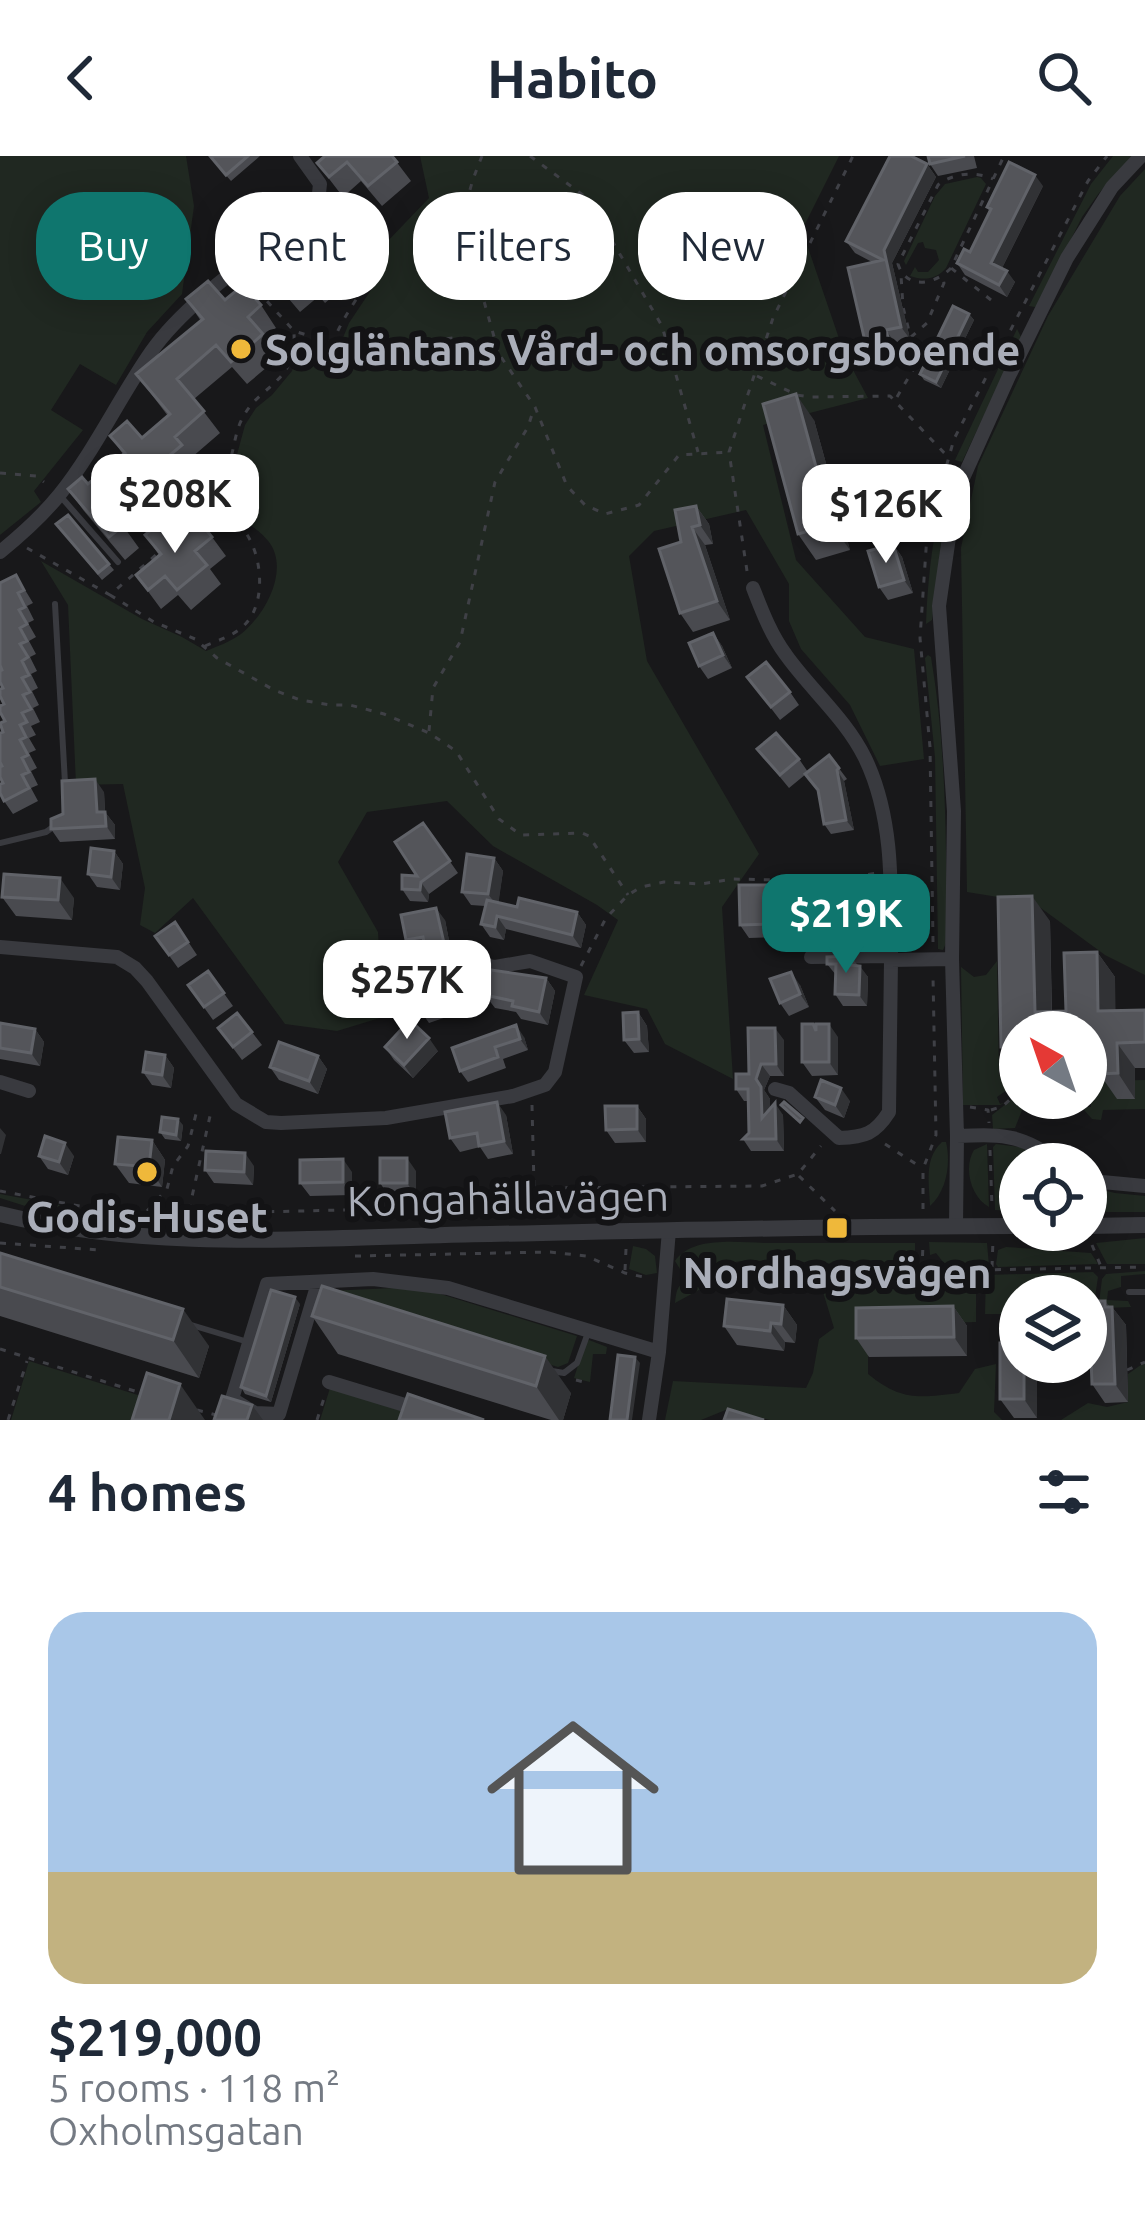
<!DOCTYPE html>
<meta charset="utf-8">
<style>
body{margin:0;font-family:Ubuntu,sans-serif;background:#f2f2f3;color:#1f2937;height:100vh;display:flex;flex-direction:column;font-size:45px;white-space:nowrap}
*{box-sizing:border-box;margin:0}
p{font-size:39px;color:#747a83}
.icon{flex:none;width:66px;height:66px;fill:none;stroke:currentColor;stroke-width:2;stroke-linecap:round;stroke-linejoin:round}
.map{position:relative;height:1264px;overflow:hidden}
.sheet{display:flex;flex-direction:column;background:#fff;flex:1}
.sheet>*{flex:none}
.guide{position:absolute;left:36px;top:36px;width:1074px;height:108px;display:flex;gap:24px}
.needle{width:78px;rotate:320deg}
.controls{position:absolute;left:999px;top:855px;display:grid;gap:24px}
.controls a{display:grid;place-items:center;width:108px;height:108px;border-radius:50%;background:#fff;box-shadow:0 6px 30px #0003;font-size:60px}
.price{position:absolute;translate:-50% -102px;padding:0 27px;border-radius:24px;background:#fff;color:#222;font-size:39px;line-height:78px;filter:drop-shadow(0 3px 6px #0008)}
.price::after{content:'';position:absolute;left:50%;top:72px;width:36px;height:27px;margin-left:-18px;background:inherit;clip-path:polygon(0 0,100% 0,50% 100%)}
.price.active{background:#0f766e;color:#fff}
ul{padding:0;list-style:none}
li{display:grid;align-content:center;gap:24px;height:636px;padding:0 48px}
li+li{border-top:3px solid #e0e1e3}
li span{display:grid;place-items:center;height:372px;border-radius:36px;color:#555}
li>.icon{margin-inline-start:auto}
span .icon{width:216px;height:216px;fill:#fffc;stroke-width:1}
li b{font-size:51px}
h2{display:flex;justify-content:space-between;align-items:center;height:144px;padding:0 48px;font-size:51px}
.pill{padding:0 42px;border-radius:48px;background:#fff;box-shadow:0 6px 30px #0003;font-size:42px;line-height:108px}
.pill.active{background:#0f766e;color:#fff}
header{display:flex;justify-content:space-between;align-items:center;height:156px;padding:0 48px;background:#fff;font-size:54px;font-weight:700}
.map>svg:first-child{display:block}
</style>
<header><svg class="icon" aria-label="back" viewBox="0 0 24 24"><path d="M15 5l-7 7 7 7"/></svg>Habito<svg class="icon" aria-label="search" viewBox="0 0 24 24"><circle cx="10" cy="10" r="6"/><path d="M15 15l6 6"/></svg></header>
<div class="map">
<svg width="1145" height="1264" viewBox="0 0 1145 1264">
<rect width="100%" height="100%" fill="#18181a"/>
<path fill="#202821" d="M0,0H186L194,50L182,138L147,176L116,229L80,208L51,254L83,274L34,335L41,346L0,379Z
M420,0H839L802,74L844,197L868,242L763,269L796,404L865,481L914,493L924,603L880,610L850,549L801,493L789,465V428L746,354L654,375L629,400L647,505L759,698L722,751L733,923L665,888L647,853L584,839L618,764L597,749L493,690L447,645L367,656L338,706L378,776L383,861L337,875L285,868L193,742L155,777L140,769L145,732L123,628L76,629L68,449L41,405L142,463L182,481L206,495C218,490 230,486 241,478C265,459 290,414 269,386C256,369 231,358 214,347L232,317L245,269L256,252L272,239L292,215L300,186L338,194L349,167L373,131L383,90L429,42Z
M1113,0H1133L1099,37L1082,61L1039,147L1035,151L1029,150L1091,28Z
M1145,13V819L1105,799L1034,747L967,736L961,392L978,310L1048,160L1120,40Z
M977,21L981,22L986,28L946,112C937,123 924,125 910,120L915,111L918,116H928L939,104L936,94L925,92L923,86L918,87L906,109L904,105L935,40L945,28Z
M1017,173L1021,181L962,306L955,304Z
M960,310L943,371L932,464L926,468C928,415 934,365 951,315Z
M928,499L931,501C947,595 946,691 947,785L943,794L938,793L935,601L925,502Z
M997,805L999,918L1007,934L997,941L1000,948L1004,947L1000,949H963L961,811L974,821L986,819Z
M1145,924V953L1103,954L1101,964L1092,963L1084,954V951H1091V945H1085L1091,933L1100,925Z
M1016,940L1024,949L1015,972L993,973L992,959Z
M942,986H946C951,1007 947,1035 930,1050C929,1027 924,1002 942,986Z
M987,988L989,1051C971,1041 963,1012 974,994Z
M996,988L1020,991L1048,1008H1020V1056L995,1054L993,991Z
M1086,1030L1115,1037L1145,1040V1056H1086Z
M633,1035H665L660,1057L629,1058V1042Z
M0,1038L92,1055L130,1057L134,1065L131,1069L63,1062L0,1042Z
M1145,1082V1108H1107L1096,1087Z
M929,1086L987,1087L989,1110L947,1111L936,1097L930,1099Z
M769,1087H915V1108C859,1113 803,1103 745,1105C724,1106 701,1116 680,1113L675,1105C693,1079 740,1087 769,1087Z
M633,1090L646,1093L655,1100L657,1117L646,1119L629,1113Z
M1006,1091L1091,1097L1098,1108L998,1111L996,1108L998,1094Z
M745,1112H822L828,1113L803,1134L797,1130L721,1122L675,1147C676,1139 676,1133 682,1127C694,1117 730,1113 745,1112Z
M1145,1115V1118L1121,1120V1131L1108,1135L1107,1144L1128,1145L1131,1151L1107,1152L1099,1147L1102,1123L1106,1118Z
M830,1116L867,1124L976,1118V1166L868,1169V1218C901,1245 919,1242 959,1237L975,1213L996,1208L994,1256L1002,1264H770L728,1253L701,1264H665L673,1225L806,1232L813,1217L819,1183L834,1172L820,1126Z
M1093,1116L1098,1121L1093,1155L1086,1157V1140H1020V1158H985L986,1119Z
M394,1132L434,1136L577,1180L568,1207L558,1211L335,1144L327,1135Z
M589,1184L607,1191L606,1198H593L590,1226L574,1222L585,1187Z
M29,1205L157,1245L151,1264H11Z
M1145,1206V1264H1061L1088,1247L1107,1251L1128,1246V1218Z
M330,1232L419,1259L417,1264H320Z"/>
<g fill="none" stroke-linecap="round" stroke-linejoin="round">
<path stroke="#3f4046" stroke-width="3" stroke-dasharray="6 9" stroke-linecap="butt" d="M482,0C475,18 467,36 467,56C467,97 488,155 498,196
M530,0L587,42L662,170L698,296
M331,66L339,64C405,107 353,133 334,184
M951,112C935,129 906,134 898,108L938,29C953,17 975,15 993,23
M247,123L294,175L333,187L392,190L459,181L499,198L535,251L567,330L585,349L605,358L639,349L679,299L729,296
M991,144L951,112L1004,0
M911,181L927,167L944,127L943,123
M757,220L797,239L810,241L890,240L949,302
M897,241L917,207L903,151L901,119
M0,317L36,320L44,326
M173,384C199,360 218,343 229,308C234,294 235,276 242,263C259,228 297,228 294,177
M27,392L110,439L157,398
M747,415L729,296L773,162L853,0
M110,439L154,466L195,483L217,502L274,534L300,544L330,549H350L384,558L429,577L456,595L499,663L521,679L582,677L589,680L628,739
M205,490C221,483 237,479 248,465C268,440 261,386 236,366C228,361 218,357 210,352
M429,575L433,532L460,486L495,326L528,271L534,252
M933,786L930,591L920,482L927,379L954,283L1088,25L1107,0
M581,810L606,762L628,739L641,731L664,726L701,728L733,723L830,725L877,717
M532,949L534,1030
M970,951L988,954L989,967
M991,954L1003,950L1018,936
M885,988L922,1012
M990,994L992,1051
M799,1020L835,1055
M625,1033L626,1060
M0,1035L90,1052L145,1056H258L471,1051L534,1032L762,1030L798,1018L821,990
M923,1053V1013L936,979L933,820
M189,1054L210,960
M147,1055L167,1033L173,1010L188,990L196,958
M0,1087L100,1094
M1092,1089L1102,1113
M355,1100L550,1096L586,1100L625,1117L648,1122
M992,1111L993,1084
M625,1114L626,1093
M922,1115L923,1087
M681,1117L737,1109H815L870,1116L1145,1111
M803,1136L831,1112
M0,1193L141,1237
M1127,1214L1145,1206
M576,1224L588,1227
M197,1254L216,1259
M8,1264L27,1205
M317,1264L325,1239"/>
<path stroke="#393a3f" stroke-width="6" d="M62,342L118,406
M55,448L65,627
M0,687L46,676L53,671
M1129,1136H1145
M188,1168L248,1186
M552,1215L564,1217L577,1207L589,1174"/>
<path stroke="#393a3f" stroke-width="14" d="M0,396C21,379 43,359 60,338C95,294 119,242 151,196C186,145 262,95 312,55L318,47L320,28L300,0
M753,432C762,455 771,479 786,499C811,534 846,563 865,602C895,664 891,737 891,804L952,803
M0,791L117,801L135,812L147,825L236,948L266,966L281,967L386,962L513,940L545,929L555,916L576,821L530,805L495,811L485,809
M811,801L891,800
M0,926L29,935
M775,933L789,937L839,982C865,981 875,978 889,956L891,804
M957,980C1011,978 1019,979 1064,1008
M1086,1020L1102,1026L1145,1030
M956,1070L957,980L952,803L954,655L939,450L955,340L1009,220L1067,102L1112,31L1141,0
M318,1127L279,1258L255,1257L232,1243L267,1128L373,1123L448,1132L659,1196
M329,1226L454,1264
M649,1264L659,1196L669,1074"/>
<path stroke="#393a3f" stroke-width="16" d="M0,1058C146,1094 296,1083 445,1079C637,1075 828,1070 1020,1070
M1086,1070L1145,1069"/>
</g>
<path fill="#494a4f" d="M209,0H260L231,25Z
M392,0L411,25L382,50L361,25L343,41L317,7Z
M928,0H974L977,12L938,20L930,8Z
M927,8L936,21L892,107L910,183L895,187L898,201L875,206L867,194L872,106L855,97L846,85Z
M1043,30L1002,112L1015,126L1007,141L965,119L957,107L970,96L990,56L987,51Z
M262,69H299L342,79L360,105L343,120L349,127L325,147L319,140L300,156L277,129L259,104L276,89Z
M186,143L225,144L261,149L276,172L265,181L279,201L247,228L232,211L194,243L220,277L191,302L198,311L187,320L200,338L170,364L156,348L126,374L139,392L125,404L84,355L68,333L88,328L123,298L110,280L142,282L168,260L136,218L201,165Z
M969,158L974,164L941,232L924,224L920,218Z
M814,264L850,394L816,404L798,378Z
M696,350L709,368L713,388L705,389L730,464L693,476L680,457L681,386Z
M56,368L109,408L114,414L102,424Z
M145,379L176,385L212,381L226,400L210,413L221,428L191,454L178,439L161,453L136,419L159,399Z
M893,388L902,401L913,437L888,444L879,431Z
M16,419L33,447L27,450L34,464L28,467L36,481L29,485L36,498L30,501L37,515L31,518L38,532L32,535L39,549L33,552L40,566L31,570L36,579L29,582L36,594L29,597L37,612L31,615L38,629L31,632L38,645L13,658L4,645L2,610L5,565L2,514Z
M713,477L722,490L732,512L708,523L699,510Z
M747,521L790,536L799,549L780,564Z
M757,593L799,603L808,616L829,599L847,623L844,625L854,674L831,678L824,668L818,635L806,618L789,632Z
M104,636L105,656L115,669V683L60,686L51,673L63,658Z
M423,667L458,717L429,738L428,746L410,745L402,733L417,720Z
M114,695L123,708L120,734L97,731L88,718Z
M494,702L503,715L498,747L517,751L577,756L586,769L581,792L506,773L504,784L490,781L481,768L485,750L471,749L462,736Z
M770,729L779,742L780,781L749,782L740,769Z
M835,733L837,737H854L862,748V789H835L828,779L819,786L811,774Z
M2,741L74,742L72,764L16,760Z
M445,764L452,800L446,801L464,855L429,867L420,854L424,827L429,811L425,794L415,796L406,784Z
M1050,765L1052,855H1066L1097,796L1115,821V855L1145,854V912H1135V943H1117L1101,920H1086V876H1020V916L1001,891Z
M175,766L197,799L178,812L155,780Z
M850,800L868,821L867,850H843L835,838L836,819L827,808Z
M208,815L233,850L213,864L188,829Z
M546,822L555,835L548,869L521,863L516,856L495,852L485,839Z
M800,829L809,851L789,860L780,847Z
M638,856L647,870L649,896L634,897L624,884Z
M237,857L262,889L242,904L218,872Z
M0,867L35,873L44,886L40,910L0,903Z
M524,881L528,894L503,903L506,912L468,926L460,915L452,892Z
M838,881V919L812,920L802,906Z
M784,884V920H770L764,934L770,943V952L783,959L784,995H751L743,983L749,977L748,945H744L736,933Z
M385,891L438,895L413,922L394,904Z
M165,899L174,912L171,932L152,929L143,916Z
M318,900L327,913L318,938L279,924L270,911Z
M815,941L850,945L844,962L825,954Z
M637,950L646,963V986L615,987L606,974Z
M506,959L513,998L488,1003L480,991L460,996L450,982Z
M183,969L181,985L165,983L160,976Z
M152,984L165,1004L162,1031L129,1027L115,1008Z
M39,1000H74L68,1019L48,1013Z
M254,1010L253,1029L214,1027L205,1014Z
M416,1015V1040H389L380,1027Z
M352,1016V1039L310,1040L300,1027Z
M0,1097L209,1190L199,1222L0,1160Z
M1105,1145L1110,1151H1112L1126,1169L1128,1246L1105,1247L1092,1228L1090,1194H1086V1151Z
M300,1148L271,1246L245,1238L241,1231Z
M783,1149L797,1169L795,1187L785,1186L784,1195L737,1189L724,1170Z
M953,1150L967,1170V1200L869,1201L856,1182Z
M312,1160L571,1237L563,1264H551L338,1198Z
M1037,1207V1262H1014L1000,1243Z"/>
<path fill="#313235" d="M927,8L936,21L892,107L910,183L901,171L884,94Z
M1035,19L1043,30L999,118L991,107Z
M1007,115L1015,126L1007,141L999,129Z
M969,158L974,164L941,232L936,226Z
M886,174L895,187L898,201L890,189Z
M796,238L814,264L850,394L832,369Z
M696,350L709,368L713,388L700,369Z
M692,371L705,389L730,464L717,445Z
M893,388L902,401L913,437L904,424Z
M713,477L722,490L732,512L723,499Z
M837,614L844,625L854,674L846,664Z
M95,623L104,636L105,656L115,669V683L97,656Z
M114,695L123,708L120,734L111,721Z
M494,702L503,715L498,751L488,738Z
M60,722L74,742L72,764L58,744Z
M421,726L429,738L428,746L420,734Z
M770,729L779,742L780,781L771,768Z
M854,737L862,748V789L854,777Z
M1032,740L1050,765L1052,876L1035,856Z
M436,752L445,764L452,800L444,787Z
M577,756L586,769L581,792L572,779Z
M497,760L506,773L504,784L495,771Z
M438,788L446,801L464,855L455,842Z
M1097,796L1115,821L1116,881L1098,855Z
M860,810L868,821L867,850L859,839Z
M791,816L800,829L809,851L800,838Z
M546,822L555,835L548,869L539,856Z
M638,856L647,870L649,896L639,883Z
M829,868L838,881V919L829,906Z
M516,869L524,881L528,894L520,883Z
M775,872L784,884V920L776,908Z
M35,873L44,886L40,910L31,897Z
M429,882L438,895L413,922L404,909Z
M1117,887L1135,912V943L1118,917Z
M165,899L174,912L171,932L162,919Z
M318,900L327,913L318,938L309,925Z
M761,908L770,920L764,934L770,943V974L762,962L756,923Z
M841,932L850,945L844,962L835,949Z
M497,946L506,959L513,998L504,985Z
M775,947L783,959L784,995L776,983Z
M637,950L646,963V986L637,973Z
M178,963L183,969L181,985L176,979Z
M0,972L6,979L1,998H0Z
M152,984L165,1004L162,1031L149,1011Z
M65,987L74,1000L68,1019L59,1006Z
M245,997L254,1010L253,1029L244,1016Z
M407,1002L416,1015V1040L407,1027Z
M343,1003L352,1016V1039L343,1026Z
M295,1141L300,1148L271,1246L266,1240Z
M1105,1145L1113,1155L1112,1151L1126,1169L1128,1246L1115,1228Z
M783,1149L797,1169L795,1187L781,1168Z
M953,1150L967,1170V1200L954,1181Z
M183,1153L209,1190L199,1222L173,1184Z
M771,1167L785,1186L784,1195L770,1175Z
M545,1200L571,1237L563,1264H559L536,1230Z
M635,1201L640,1207L632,1264H627Z
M1024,1206H1037V1262L1024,1243Z
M180,1228L205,1264H169Z
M252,1249L263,1264H247Z"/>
<path fill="#54555a" stroke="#616369" stroke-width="3" d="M210,0H248L226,19Z
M325,0H392L397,6L368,30L347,6L329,21L317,7Z
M890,0H911L927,8L884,94L901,171L886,174L890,189L867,194L848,112L883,104L846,85Z
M928,0H965L930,8Z
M1009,6L1035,19L991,107L1007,115L999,129L957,107L964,93L970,96L991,53L987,51Z
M284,52L299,69L319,52L342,79L325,95L331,102L307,122L301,114L282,131L259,104L278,87L262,69Z
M208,125L225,144L243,129L261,149L248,161L263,178L231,206L216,189L177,223L204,255L175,281L182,289L170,299L184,316L154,342L141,326L109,353L123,370L109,381L68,333L82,321L88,328L125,297L110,280L127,265L142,282L170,258L136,218L203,163L186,143Z
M953,150L969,158L936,226L920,218Z
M796,238L832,369L798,378L763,248Z
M696,350L700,369L692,371L717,445L680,457L659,393L681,386L675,354Z
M68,359L109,408L98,417L56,368Z
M199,365L212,381L195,395L207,409L177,434L165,420L148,434L136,419L161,398L145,379L160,366L176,385Z
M893,388L904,424L879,431L868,395Z
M16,419L24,434L18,437L25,451L19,454L27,468L20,472L27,485L20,488L28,501L22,505L29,519L22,522L30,536L23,539L31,553L22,557L27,566L20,569L26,581L20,584L28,599L22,602L29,616L22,619L29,632L4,645L0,637V628L3,627L0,621V611L2,610L0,606V577L3,576L0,567L5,565L0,556V550L4,548L0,540V533L3,532L0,526V515L2,514L0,509V427Z
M713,477L723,499L699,510L689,487Z
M766,506L790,536L771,551L747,521Z
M776,577L799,603L780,619L757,593Z
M829,599L839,612L837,614L846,664L824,668L818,634L805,618Z
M95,623L97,656H105L106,670L51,673V663L63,658L62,625Z
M423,667L450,705L421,726L420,734L402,733V719L417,720L395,686Z
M91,692L114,695L111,721L88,718Z
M467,698L494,702L488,738L462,736Z
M4,718L60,722L58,744L2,741Z
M739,729H770L771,768L740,769Z
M835,733V737H854V777H827V761L811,774L810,734Z
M1032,740L1035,856L1066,855L1064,797L1097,796L1098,855L1145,854V886L1117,887L1118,917L1100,918L1099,894L1086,895V876H1020V896H1014V890L1001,891L998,741Z
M519,742L577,756L572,779L497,760L495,771L481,768L487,744L517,751Z
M436,752L444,787L438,788L455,842L420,854L412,831L424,827L419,814L429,811L423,781L406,784L401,759Z
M175,766L188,786L169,799L155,780Z
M850,800V809L860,810L859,839L835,838L836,808H827V801Z
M491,814L546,822L539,856L512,850L513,845L485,839Z
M208,815L224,837L204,851L188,829Z
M791,816L800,838L780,847L770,823Z
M638,856L639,883L624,884L623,857Z
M237,857L252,876L233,891L218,872Z
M410,864L429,882L404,909L385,891Z
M0,867L35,873L31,897L0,892Z
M802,868H813L816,875V868H829V906H802Z
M516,869L520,883L495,891L498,901L460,915L452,892Z
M748,872H775L776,908H761L756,923L761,931L762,962L775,947L776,983H743L749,977L748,933H736V918H749Z
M279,886L318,900L309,925L270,911Z
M146,896L165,899L162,919L143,916Z
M821,924L841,932L835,949L815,941Z
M497,946L504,985L479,990L477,977L450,982L445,956Z
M784,946L803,962L800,966L781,949Z
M605,950H637V973L606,974Z
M162,961L178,963L176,979L160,976Z
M45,980L65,987L59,1006L39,1000Z
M118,981L152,984L149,1011L115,1008Z
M206,995L245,997L244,1016L205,1014Z
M380,1002H407V1027H380Z
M343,1003V1026L300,1027V1004Z
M0,1097L183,1153L173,1184L0,1131Z
M322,1130L545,1200L536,1230L312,1160Z
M271,1134L295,1141L266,1240L241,1231Z
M727,1143L783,1149L781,1168L771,1167L770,1175L724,1170Z
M1090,1145H1105V1151H1112L1115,1228H1092L1090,1175H1086V1151H1090Z
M953,1150L954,1181L856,1182V1152Z
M1000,1187H1020V1206H1024V1243H1000Z
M618,1199L635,1201L627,1264H610Z
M147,1217L180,1228L169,1264H132Z
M408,1238L484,1264H399Z
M222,1240L252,1249L247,1264H214Z
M728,1253L764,1264H724Z"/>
<g fill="#efb83a" stroke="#131315" stroke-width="4.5">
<circle cx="241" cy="193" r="12"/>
<circle cx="147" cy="1016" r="12"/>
<rect x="825" y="1060" width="24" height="24" rx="6"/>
</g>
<g text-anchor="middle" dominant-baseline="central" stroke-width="12" stroke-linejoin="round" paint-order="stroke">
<g font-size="42" font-weight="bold" fill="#aaaeb9" stroke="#131315">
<text x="265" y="193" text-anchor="start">Solgläntans Vård- och omsorgsboende</text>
<text x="147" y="1060">Godis-Huset</text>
<text x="837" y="1116">Nordhagsvägen</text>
</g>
<g font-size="42" fill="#aaaeb9" stroke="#131315">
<text transform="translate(508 1042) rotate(-1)">Kongahällavägen</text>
</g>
</g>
</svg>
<div class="controls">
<a><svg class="needle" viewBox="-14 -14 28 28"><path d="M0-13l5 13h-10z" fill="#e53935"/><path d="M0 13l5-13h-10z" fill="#747a83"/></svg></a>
<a><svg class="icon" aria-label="locate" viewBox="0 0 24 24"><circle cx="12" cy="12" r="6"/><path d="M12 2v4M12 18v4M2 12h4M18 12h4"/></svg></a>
<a><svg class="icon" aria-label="layers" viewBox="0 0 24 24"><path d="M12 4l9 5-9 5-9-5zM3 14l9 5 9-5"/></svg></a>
</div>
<b class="price" style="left:175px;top:400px">$208K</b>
<b class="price" style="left:886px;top:410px">$126K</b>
<b class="price active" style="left:846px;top:820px">$219K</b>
<b class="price" style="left:407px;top:886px">$257K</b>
<div class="guide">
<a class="pill active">Buy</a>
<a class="pill">Rent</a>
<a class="pill">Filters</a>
<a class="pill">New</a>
</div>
</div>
<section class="sheet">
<h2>4 homes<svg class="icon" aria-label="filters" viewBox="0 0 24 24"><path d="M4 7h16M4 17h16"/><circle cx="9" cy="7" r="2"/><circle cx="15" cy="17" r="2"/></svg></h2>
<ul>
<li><span style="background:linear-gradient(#a9c7e8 70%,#c2b280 0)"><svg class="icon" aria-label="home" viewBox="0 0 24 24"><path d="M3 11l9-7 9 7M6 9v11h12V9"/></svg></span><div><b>$219,000</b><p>5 rooms · 118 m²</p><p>Oxholmsgatan</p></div></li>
</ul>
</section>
